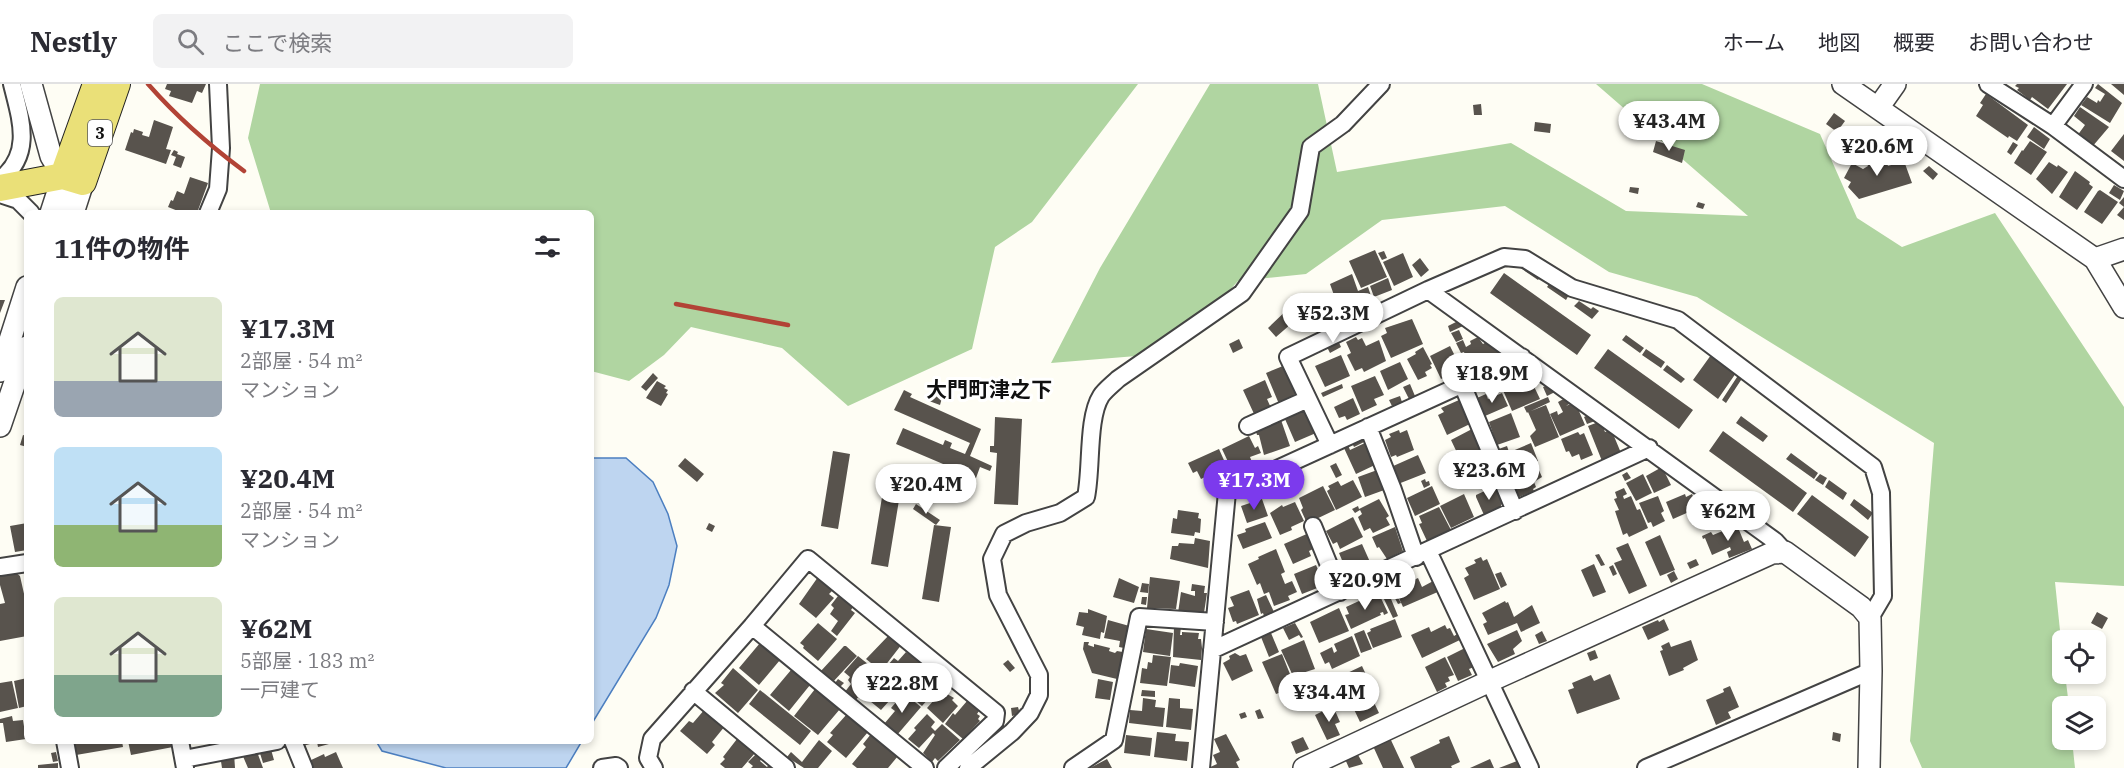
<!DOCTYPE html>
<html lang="ja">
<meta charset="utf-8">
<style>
body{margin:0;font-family:"IBM Plex Serif","Noto Sans JP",serif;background:#f2f2f3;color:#2b2b33;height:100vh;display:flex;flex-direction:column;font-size:22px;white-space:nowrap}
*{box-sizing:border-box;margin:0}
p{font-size:20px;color:#7c7c81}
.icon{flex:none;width:33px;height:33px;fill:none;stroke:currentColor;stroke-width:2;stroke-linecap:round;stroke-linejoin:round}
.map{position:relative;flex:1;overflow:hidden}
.drawer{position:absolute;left:24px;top:126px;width:570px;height:534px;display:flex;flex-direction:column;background:#fff;border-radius:9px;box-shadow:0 3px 9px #0003}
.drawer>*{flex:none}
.fabs{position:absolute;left:2052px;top:546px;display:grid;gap:12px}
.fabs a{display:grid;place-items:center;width:54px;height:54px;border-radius:9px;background:#fff;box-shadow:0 3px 9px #0003;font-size:30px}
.price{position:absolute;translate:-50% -51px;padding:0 14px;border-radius:21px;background:#fff;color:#222;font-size:20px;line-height:39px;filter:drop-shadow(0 2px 3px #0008)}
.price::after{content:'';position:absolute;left:50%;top:36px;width:18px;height:14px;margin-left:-9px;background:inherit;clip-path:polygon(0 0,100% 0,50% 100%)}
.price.active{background:#7c3aed;color:#fff}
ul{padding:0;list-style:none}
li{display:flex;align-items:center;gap:18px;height:150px;padding:0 30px}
li span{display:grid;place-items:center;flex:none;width:168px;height:120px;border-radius:9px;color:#555}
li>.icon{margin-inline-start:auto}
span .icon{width:72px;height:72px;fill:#fffc;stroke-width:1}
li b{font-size:26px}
h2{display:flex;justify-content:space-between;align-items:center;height:72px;padding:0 30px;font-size:26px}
header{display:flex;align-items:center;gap:36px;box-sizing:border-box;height:84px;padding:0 30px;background:#fff;border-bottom:2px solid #e1e1e2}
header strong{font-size:28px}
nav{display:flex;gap:33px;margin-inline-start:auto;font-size:21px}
.search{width:420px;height:54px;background:#f2f2f3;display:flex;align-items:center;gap:15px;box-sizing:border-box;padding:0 21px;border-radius:9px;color:#7c7c81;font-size:22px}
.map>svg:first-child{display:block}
</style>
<header>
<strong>Nestly</strong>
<div class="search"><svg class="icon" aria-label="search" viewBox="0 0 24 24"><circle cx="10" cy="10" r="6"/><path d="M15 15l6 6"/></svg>ここで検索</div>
<nav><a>ホーム</a><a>地図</a><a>概要</a><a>お問い合わせ</a></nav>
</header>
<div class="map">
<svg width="2124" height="684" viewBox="0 0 2124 684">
<rect width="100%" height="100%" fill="#fefdf4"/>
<path fill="#b0d5a1" d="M260,0H1138L1032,138L995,163L972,265L848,322L782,264L691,243L664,271L629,297L591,287V129H271L248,54Z
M1210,0H1318L1337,88L1511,59L1626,127L1748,132L1596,0H1702L1820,50L1857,134L1902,163L1995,129L2124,323V502L2055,498L2062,566V590H2065L2069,622H2062V656H2072L2075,684H1922L1910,657L1934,359L1697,213L1609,188L1505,122L1382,136L1306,190L1238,197L1173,269L1051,279L1100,184Z"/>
<path fill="#bed5f0" stroke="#4c7fc0" stroke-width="1.5" d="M591,374H626L653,398L668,430L677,462L669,501L656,534L591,641Z
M376,657H582L566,684H446L382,667Z"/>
<path fill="#58534d" d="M167,0H206L202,9L197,7L192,19L169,12L171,7L165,5Z
M2017,0H2067L2048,25L2032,13L2030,16L2017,6L2019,4L2015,2Z
M2098,0L2122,19L2110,39L2081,21L2087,13L2097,19L2098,16L2100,18L2105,10L2095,4Z
M2111,0H2124V11Z
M1986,10L2028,41L2017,57L2009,52L2008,54L1976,32L1983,21L1980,19Z
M1481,20L1482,31H1474L1473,21Z
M2080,23L2109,43L2092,63L2077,52L2085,41L2074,32Z
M1834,29L1845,37L1837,48L1826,40Z
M154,36L173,43L166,65L171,66L166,80L125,66L131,48L133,49L134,45L143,48L142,51L149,53Z
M1535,38L1551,40L1550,49L1534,47Z
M2034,43L2050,55L2044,65L2027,53Z
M2124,50V77L2111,67Z
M1656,57L1685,66L1682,79L1653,68Z
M2030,57L2047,68L2031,91L2014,79L2022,66L2023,67Z
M2013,58L2018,61L2011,71L2007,68Z
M174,66L178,68L177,70L185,73L181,84L173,81L176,73L171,71Z
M1884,72L1888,82L1904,77L1912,99L1859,115L1848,103L1851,98L1844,94L1852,79L1863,85L1868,82L1866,77Z
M2049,78L2057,83L2058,81L2068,88L2052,110L2036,95Z
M1929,82L1938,90L1933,96L1923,87Z
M2075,87L2090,98L2089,100L2093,103L2077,126L2059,113Z
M190,93L208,99L197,129H183L168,123L171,116L173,117L177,107L184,110Z
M2114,101L2124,107L2120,116L2109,109Z
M1630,103L1639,104L1638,110L1629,108Z
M2100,106L2118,118L2102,140L2084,128L2098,107Z
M2124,113V136L2117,131L2124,123L2119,119Z
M1698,118L1705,120L1703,125L1696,123Z
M1375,166L1387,193L1361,204L1349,177Z
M1384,167L1387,174L1382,176L1378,169Z
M1403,169L1413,193L1394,202L1383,178Z
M1420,174L1429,186L1421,193L1412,181Z
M1523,176L1543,190L1538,196L1519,183Z
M1504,189L1591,251L1577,271L1490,209Z
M1352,190L1358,207L1368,203L1372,215L1340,228L1330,200Z
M1388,194L1392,206L1374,213L1370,202Z
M1551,197L1570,209L1566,216L1547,203Z
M0,216H5L0,229Z
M1579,217L1591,225L1593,223L1599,227L1592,235L1574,222Z
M1290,223L1299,233L1276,253L1268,244Z
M1412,235L1423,260L1391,274L1381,252L1387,249L1385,244Z
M1460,236L1463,242L1450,248L1448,242Z
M1459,246L1463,255L1456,258L1451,249Z
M1626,251L1644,264L1640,269L1622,256Z
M1336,252L1341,263L1330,269L1324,257Z
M1356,253L1358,256L1362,254L1366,262L1379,256L1386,277L1364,288L1362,284L1355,287L1347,271L1351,269L1346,258Z
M1478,253L1483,260L1488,257L1493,258L1499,270L1467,284L1462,272L1465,271L1464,268L1461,269L1456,259L1463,256L1466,263L1471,260L1470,257Z
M1239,255L1243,264L1233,269L1229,260Z
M1450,262L1457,276L1452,278L1456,288L1441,295L1430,272Z
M1423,263L1432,280L1430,281L1432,284L1425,288L1427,292L1418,296L1407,275L1416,270L1415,268Z
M1608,265L1693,326L1679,345L1594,284Z
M1646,265L1665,278L1661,284L1642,271Z
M1341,271L1350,292L1325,303L1315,282Z
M1711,271L1736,289L1718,315L1693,296Z
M1462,276L1467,289L1461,291L1456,279Z
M1400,278L1408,295L1388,306L1380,287Z
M1667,281L1685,295L1681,299L1663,286Z
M1283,282L1285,288L1289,287L1299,312L1279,320L1266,289Z
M653,289L658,294L646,307L641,303Z
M1739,290L1743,293L1726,319L1722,316Z
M1375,292L1384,311L1374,315L1377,321L1362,328L1351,302Z
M1529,292L1540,315L1512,327L1502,304Z
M1265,296L1272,313L1267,315L1271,324L1255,332L1243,306Z
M657,297L666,302L664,304L668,306L666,309L668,310L661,322L646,314Z
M1552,299L1555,308L1547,312L1543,303Z
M1342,300L1343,304L1323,313L1321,309Z
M1410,300L1415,312L1409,315L1403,303Z
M904,306L912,310L910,313L981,345L970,372L992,382L990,387L980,383L976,394L896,360L903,344L943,361L945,356L952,359L950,364L965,370L970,359L894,326Z
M1502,309L1508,322L1485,332L1477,314L1486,310L1488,315Z
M931,310L942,314L940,321L929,317Z
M1400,312L1402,318L1392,322L1389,316Z
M1569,312L1572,318L1566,322L1575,318L1585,341L1560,352L1550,330L1557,327L1558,331L1563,328L1558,318Z
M1548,313L1550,318L1531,327L1546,321L1559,353L1535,363L1530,352L1536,346L1528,328L1527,329L1524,323Z
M1353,314L1360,330L1347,336L1345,332L1339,334L1334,323Z
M1459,316L1470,340L1447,351L1438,331L1444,328L1441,324Z
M1305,323L1316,349L1295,358L1285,335L1294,331L1293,328Z
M1511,329L1520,353L1497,361L1489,338Z
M1592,329L1595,337L1587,340L1584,333Z
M1741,332L1768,352L1763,358L1736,339Z
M995,333L1022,335L1018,421L994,420L997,369L990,368V362H994Z
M1281,336L1290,362L1264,371L1259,351H1257L1254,341Z
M1601,337L1605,348L1611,345L1621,369L1602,377L1588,342Z
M1472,345L1481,365L1460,375L1451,356Z
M1399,346L1400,349L1407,346L1414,366L1397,373L1396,371L1391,373L1385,356L1391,353L1389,350Z
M1723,347L1807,409L1793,428L1709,367Z
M1578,348L1580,351L1584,349L1593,371L1581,376L1579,370L1572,373L1569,367L1566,368L1561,355Z
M23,351L27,352V363L20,361Z
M1249,352L1255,364L1258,362L1261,369L1250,373L1252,378L1238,383L1241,390L1226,396L1221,385L1201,395L1197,387L1193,389L1188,379L1219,365L1227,383L1230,382L1222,365Z
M1362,354L1364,358L1354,363L1352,359Z
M1367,358L1377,380L1356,390L1344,364L1348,361L1350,366Z
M1531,359L1538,377L1511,389L1503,371Z
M1507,362L1509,368L1499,372L1496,366Z
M833,367L850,370L838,445L821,442Z
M1791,369L1818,389L1814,395L1786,375Z
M1418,371L1426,389L1398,400L1391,383Z
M685,374L704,390L697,398L678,382Z
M1487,376L1495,396L1474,404L1465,385Z
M1336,379L1342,391L1336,394L1330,382Z
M1662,383L1671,401L1654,409L1646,392Z
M1538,384L1542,393L1534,398L1536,403L1533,405L1534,407L1519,413L1511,394Z
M1380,385L1387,405L1365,413L1358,393Z
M1460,386L1463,392L1458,395L1454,388Z
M1627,388L1631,394L1625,397L1622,391Z
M1643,390L1652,409L1636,417L1626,399Z
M1820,390L1827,394L1823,401L1815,396Z
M1425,395L1426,398L1429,397L1430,401L1424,404L1421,397Z
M1271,396L1276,405L1263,412L1258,402Z
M1353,396L1362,413L1336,426L1327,407L1330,405L1328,402L1338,397L1341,402Z
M1829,396L1847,409L1843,416L1825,403Z
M964,397L974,404L970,409L960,403Z
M1323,402L1335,426L1310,438L1309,436L1306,437L1301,426L1303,424L1299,414Z
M1432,402L1440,420L1415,432L1407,414Z
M1491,404L1493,406L1496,405L1502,420L1501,421L1502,424L1484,431L1476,413V411Z
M1624,404L1627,410L1623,412L1624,415L1631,412L1637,426L1640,425L1648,444L1629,453L1627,449L1623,451L1615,427L1619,426L1614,415L1617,414L1615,408Z
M883,407L900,410L888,483L871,480Z
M1464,410L1474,433L1451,444L1440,422Z
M1685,410L1686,413L1692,410L1698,424L1673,435L1666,418Z
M1812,411L1869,453L1855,473L1797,430Z
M1658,412L1664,427L1661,429L1665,437L1653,443L1651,438L1648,439L1639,419Z
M1262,415L1268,432L1247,439L1241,422Z
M1379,415L1389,432L1386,434L1390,441L1373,449L1370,444L1364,447L1358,433L1362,430L1360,426L1355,429L1352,425L1358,422L1359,425Z
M1854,415L1873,429L1868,436L1850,421Z
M1295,418L1304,437L1291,443L1292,446L1280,451L1270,429L1282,421L1283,423Z
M916,420L940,436L936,441L913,425Z
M1439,423L1451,446L1427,457L1419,440L1422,439L1419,432Z
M1716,423L1720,435L1697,443L1693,431Z
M1178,426L1199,429L1198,434L1201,435L1200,449L1195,448L1194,452L1171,449L1173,434L1177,435Z
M1353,433L1363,453L1340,465L1337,458L1333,460L1326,447Z
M1265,438L1272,454L1243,465L1237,451L1246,448L1245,445Z
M27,439V466L15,468L10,442Z
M709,439L715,442L712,448L706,445Z
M934,441L951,443L939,518L922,515Z
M1737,441L1744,458L1748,456L1752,465L1729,474L1727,468L1731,466L1730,463L1712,471L1705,454L1703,455L1702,452L1711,448L1713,451Z
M1395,443L1403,467L1387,475L1379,463L1377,464L1372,453Z
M1309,449L1315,464L1309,467L1311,472L1293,480L1284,460Z
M1660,451L1675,486L1660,492L1645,458Z
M1195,454L1210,457L1208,484L1170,475L1172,462H1178L1179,459L1194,460Z
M1628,459L1647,502L1629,510L1614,479L1622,476L1616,464Z
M1362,460L1370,478L1366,480L1368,485L1349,493L1339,469Z
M1276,465L1285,488L1281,490L1285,500L1292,497L1297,508L1288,512L1290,516L1274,522L1269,508L1264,510L1260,499L1257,501L1248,480L1259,475L1258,473Z
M1599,470L1605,481L1601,482L1595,471Z
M1481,473L1483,477L1487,475L1500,505L1474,516L1464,494L1469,491L1465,484L1476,479L1474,476Z
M1696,475L1699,481L1690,485L1687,479Z
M1594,480L1606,508L1593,513L1581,486Z
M1316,481L1325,501L1302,510L1294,490Z
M1613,481L1617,490L1613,492L1609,483Z
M1674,487L1678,495L1671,499L1667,491Z
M15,488L20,492L27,523V552L0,557V520L5,519L0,501V491Z
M1501,488L1507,501L1501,504L1495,490Z
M818,493L833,506L829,510L834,514L816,534L799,520Z
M1150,493L1180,497L1176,525L1147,524Z
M1119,494L1139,503L1134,519L1113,513Z
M1418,494L1422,503L1435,496L1440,507L1403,523L1393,501L1403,496L1405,500Z
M1142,499L1149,500L1148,509L1140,508Z
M1192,500L1205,502L1204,509H1207L1204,529L1193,528L1192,532L1178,529L1181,508L1195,512V507H1191Z
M1392,503L1401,519L1398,520L1390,505Z
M1249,506L1259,531L1237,540L1236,537L1233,538L1228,524L1234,522L1230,513Z
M1389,510L1398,532L1393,534L1383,513Z
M1266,511L1274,528L1264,532L1263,529L1261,530L1257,515Z
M1372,511L1374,514L1380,512L1388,529L1384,531L1383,528L1380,529L1381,531L1351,545L1345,531L1349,530L1346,523Z
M838,512L853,523L851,526L855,529L837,552L831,547L838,537L830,530L834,524L831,521Z
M1142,513H1147L1146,521L1141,520Z
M1505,517L1506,519L1508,518L1514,533L1532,521L1540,539L1521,548L1517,539L1488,551L1483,540L1487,538L1482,529Z
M1339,524L1349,547L1319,559L1310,538Z
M1088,525L1107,532L1104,549L1101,548L1100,555L1082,551L1084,543L1076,541L1079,528L1088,529Z
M2097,528L2108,534L2102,545L2091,539Z
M1395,535L1402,553L1373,564L1367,549L1371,547L1370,545Z
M1664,535L1669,546L1648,556L1642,543L1658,536L1659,538Z
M1108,536L1133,543L1131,553H1126L1124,564L1119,563L1120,557L1104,554Z
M818,539L837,555L818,577L803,564L804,562L800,559Z
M1295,539L1303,553L1301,554L1299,551L1289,556L1283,544Z
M1445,541L1447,545L1450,544L1454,552L1459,549L1462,555L1422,574L1411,551L1429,543L1431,548Z
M1174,543H1181L1180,551H1182V548L1199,549L1198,555H1201L1202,564L1201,576L1173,573Z
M1146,545L1173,549L1170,572L1143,568Z
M1364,546L1372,565L1361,569L1354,550Z
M1517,546L1522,557L1513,565L1515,570L1498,578L1487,560Z
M1542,547L1547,557L1539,560L1535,551Z
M1271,549L1279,568L1269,573L1261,553Z
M890,550L902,560L881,587L866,575Z
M1352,552L1360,572L1332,585L1329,578L1325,580L1320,569L1332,563L1334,569L1337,567L1334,560Z
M1304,556L1315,585L1293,592L1281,566Z
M1691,556L1698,576L1683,584L1684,586L1669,592L1660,567L1663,566L1661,562L1669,558L1671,563Z
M1084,558H1089L1088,561L1094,563V560L1110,564L1109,567L1115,569L1117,567L1128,569L1124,591L1118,590L1117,595L1092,589L1083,565Z
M760,559L780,576L759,601L739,584Z
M844,562H846L857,572L832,599L820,588Z
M1465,564L1474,583L1469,585L1472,591L1458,597L1447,573Z
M1595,566L1598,574L1590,577L1587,569Z
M906,568L922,579L902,604L882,588L894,574L898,577Z
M1235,569L1240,572L1246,570L1253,587L1232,597L1223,579L1230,575L1229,572Z
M1282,570L1292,595L1287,597L1290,605L1276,610L1262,578Z
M1153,571L1171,573L1167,602L1140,599L1142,584L1147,585L1148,578L1152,579Z
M858,572L879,589L854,618L844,609L851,600L848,596L850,593L844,588Z
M1445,573L1454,591L1448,593L1450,597L1445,599L1447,603L1437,608L1425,583Z
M1008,576L1015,584L1010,588L1003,580Z
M1180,579L1198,582L1195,603L1169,599L1171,581L1179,582Z
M1362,582L1369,597L1373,595L1376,600L1349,611L1347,608L1341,611L1331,592L1339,588L1341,592Z
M733,584L758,606L738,629L715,609L724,601L721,599Z
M791,586L810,601L789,627L770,611Z
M930,586L940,595L937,598L942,595L944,597L922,622L905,608L920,590L924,593Z
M1304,589L1308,597L1299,601L1296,593Z
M1610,590L1620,615L1577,630L1568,606L1574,604L1572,599L1591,591L1594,597Z
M27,594V622L19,624L14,597Z
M881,594L899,606L881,626L865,613Z
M838,595L844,599L840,603L835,599Z
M1098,595L1113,598L1110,616L1095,614Z
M12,597L18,624L0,628V599Z
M1326,599L1334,618L1314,627L1305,609Z
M1730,602L1739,623L1728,628L1731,634L1716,641L1706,616L1724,608L1723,605Z
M815,605L840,625L818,651L794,632Z
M760,606L811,647L800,661L749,620Z
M1142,606L1155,607V613L1141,612Z
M942,607L954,614L952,616L958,622L943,639L927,624Z
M1369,608L1379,629L1360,638L1350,617Z
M904,609L921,623L897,651L884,640L895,627L891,624Z
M1143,614L1156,616L1155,623L1165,624L1163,643L1129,639L1130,626L1142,627Z
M1169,614L1180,615V624L1193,625L1191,646L1166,643Z
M967,617L979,627L977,630L980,632L978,635L980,637L963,655L945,640L953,629L955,631Z
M1333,622L1340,638L1335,640L1340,651L1327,656L1315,631Z
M1018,623L1020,630L1012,632L1011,624Z
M705,625L725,642L712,658L715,661L707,670L680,647L689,637L693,639Z
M1260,625L1264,634L1258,635L1255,627Z
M1245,628L1247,633L1241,635L1239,630Z
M847,630L868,648L846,674L827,658L833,651L830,649Z
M927,630L935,638L931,643L935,647L942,640L960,656L938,677L935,674L932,678L923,669L935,651L933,649L919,664L908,655L916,646L914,644Z
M12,632L13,637L23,636L26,655L6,658L3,639H0V635Z
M1157,648L1176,650L1175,657L1189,658L1187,677L1154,673Z
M1833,648L1841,650L1840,658L1832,656Z
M871,650L898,672L888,684H857L852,680L866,663L863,660Z
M1226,650L1240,676L1236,678L1239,684H1208L1217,680L1213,671L1220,668L1214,655Z
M1126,651L1152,654L1150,672L1124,669Z
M1449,652L1460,678L1451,682L1452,684H1415L1410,673L1440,659L1439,656Z
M1303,653L1309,665L1296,670L1291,658Z
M1390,654L1404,684H1383L1373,662Z
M737,655L755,669L742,684H725L720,680L725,675L723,673Z
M819,656L832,667L818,684H804L787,673L791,668L802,678Z
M74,657H122L123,663L76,671Z
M128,657H172L173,663L131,671Z
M301,657H329V660L318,663L317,658L303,662Z
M270,662L274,676L263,679L259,666Z
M256,665L263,684H248L242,670Z
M56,668L58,677L53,678L51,669Z
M336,668L343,684H312L309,677L324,670L325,673Z
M234,669L235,684H222L220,671Z
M757,669L763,673L760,677L767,683L770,679L776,684H751L753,682L748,678Z
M1357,669L1363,680L1349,684L1345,675Z
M1107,675L1112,684H1090Z
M1490,675L1494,684H1470Z
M1517,677L1520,684H1499Z
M58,679V684H38V681Z"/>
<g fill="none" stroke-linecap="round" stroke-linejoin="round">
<g stroke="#434343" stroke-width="20">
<path id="minor" d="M1988,0L2053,42L2124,95
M2053,42L2084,0
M0,96C33,70 21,36 12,0
M0,110L18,116L31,129
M208,129L218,105L221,64L218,0
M1428,206L1775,457L1785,468
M1462,300L1515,427
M1248,342L1308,315
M1368,343L1393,406L1416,473
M1330,361L1288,273L1428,206L1504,173L1525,175L1572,204L1678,236L1873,383L1881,409L1883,512L1870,534
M1313,442L1340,508
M1428,467L1530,684
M0,483L27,479
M752,542L925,684
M1212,566L1649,364
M693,607L786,684
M65,657L70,684
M180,657L185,684
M293,657L304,684
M184,675L277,657
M602,684L616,682L619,684
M654,684L648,674L652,655L752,542L808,475L996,629L995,637L946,684
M968,684L1012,648L1030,629L1039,611V591L998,511L992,475L1004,450L1026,439L1060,429L1086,413C1092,385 1087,334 1101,312C1105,306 1113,300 1118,295L1242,209L1300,127L1311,63L1343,40L1381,0
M1073,684L1114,656L1139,533L1215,538
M1201,684L1227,408L1522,273
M1646,684L1871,587"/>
</g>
<g stroke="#434343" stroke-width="24">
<path id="tertiary" d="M31,0L51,72L63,92L51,129
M1843,0L2095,175L2124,223
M1878,24L1895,0
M73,129L83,98
M2095,175L2124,165
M0,287L27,203
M0,342L27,263
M1304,684L1490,597L1772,469L1785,468L1861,523L1870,534L1871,587L1869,684"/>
</g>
<g stroke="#212121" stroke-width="28">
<path id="primary" d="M63,92L96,0
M0,104L63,92L83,98L117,0"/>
</g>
<use href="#minor" stroke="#fff" stroke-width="16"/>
<use href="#tertiary" stroke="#fff" stroke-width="21"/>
<use href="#primary" stroke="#eae078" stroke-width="26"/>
<path stroke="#b24336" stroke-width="4.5" d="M148,0C177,33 209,61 244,87
M676,220L788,241"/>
</g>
<g text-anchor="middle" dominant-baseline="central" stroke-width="6" stroke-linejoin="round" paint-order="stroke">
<rect fill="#fff" stroke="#585858" stroke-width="1.5" x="88" y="36" width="24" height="26" rx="4.5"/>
<g font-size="16" font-weight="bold" fill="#101010">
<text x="100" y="49">3</text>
</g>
<g font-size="21" font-weight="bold" fill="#101010" stroke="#fff">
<text x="989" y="305">大門町津之下</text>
</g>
</g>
</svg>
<div class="fabs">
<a><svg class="icon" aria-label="locate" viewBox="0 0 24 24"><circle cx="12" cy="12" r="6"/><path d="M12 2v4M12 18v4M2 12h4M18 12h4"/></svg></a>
<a><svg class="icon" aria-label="layers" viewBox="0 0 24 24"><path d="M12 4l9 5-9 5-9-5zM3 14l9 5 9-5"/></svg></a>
</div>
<b class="price" style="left:1669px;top:68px">¥43.4M</b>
<b class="price" style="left:1877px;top:93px">¥20.6M</b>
<b class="price" style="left:1333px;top:260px">¥52.3M</b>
<b class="price" style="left:1492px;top:320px">¥18.9M</b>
<b class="price" style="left:1489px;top:417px">¥23.6M</b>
<b class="price active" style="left:1254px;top:427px">¥17.3M</b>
<b class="price" style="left:926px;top:431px">¥20.4M</b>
<b class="price" style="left:1728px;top:458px">¥62M</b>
<b class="price" style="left:1365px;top:527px">¥20.9M</b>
<b class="price" style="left:902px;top:630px">¥22.8M</b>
<b class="price" style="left:1329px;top:639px">¥34.4M</b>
<section class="drawer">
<h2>11件の物件<svg class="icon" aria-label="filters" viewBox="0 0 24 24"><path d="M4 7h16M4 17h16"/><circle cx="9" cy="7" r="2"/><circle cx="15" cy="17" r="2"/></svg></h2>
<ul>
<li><span style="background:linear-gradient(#dfe7d0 70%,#9aa5b1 0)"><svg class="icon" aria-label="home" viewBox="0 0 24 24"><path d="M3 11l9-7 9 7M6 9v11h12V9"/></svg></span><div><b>¥17.3M</b><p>2部屋 · 54 m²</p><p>マンション</p></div></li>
<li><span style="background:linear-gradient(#bfe0f5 65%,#8fb573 0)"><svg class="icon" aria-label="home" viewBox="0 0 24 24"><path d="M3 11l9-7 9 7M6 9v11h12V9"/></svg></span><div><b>¥20.4M</b><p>2部屋 · 54 m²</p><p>マンション</p></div></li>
<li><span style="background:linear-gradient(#dfe7d0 65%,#7fa58c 0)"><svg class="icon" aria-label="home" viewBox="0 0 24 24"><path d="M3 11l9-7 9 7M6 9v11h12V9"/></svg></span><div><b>¥62M</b><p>5部屋 · 183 m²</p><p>一戸建て</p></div></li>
</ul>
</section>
</div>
